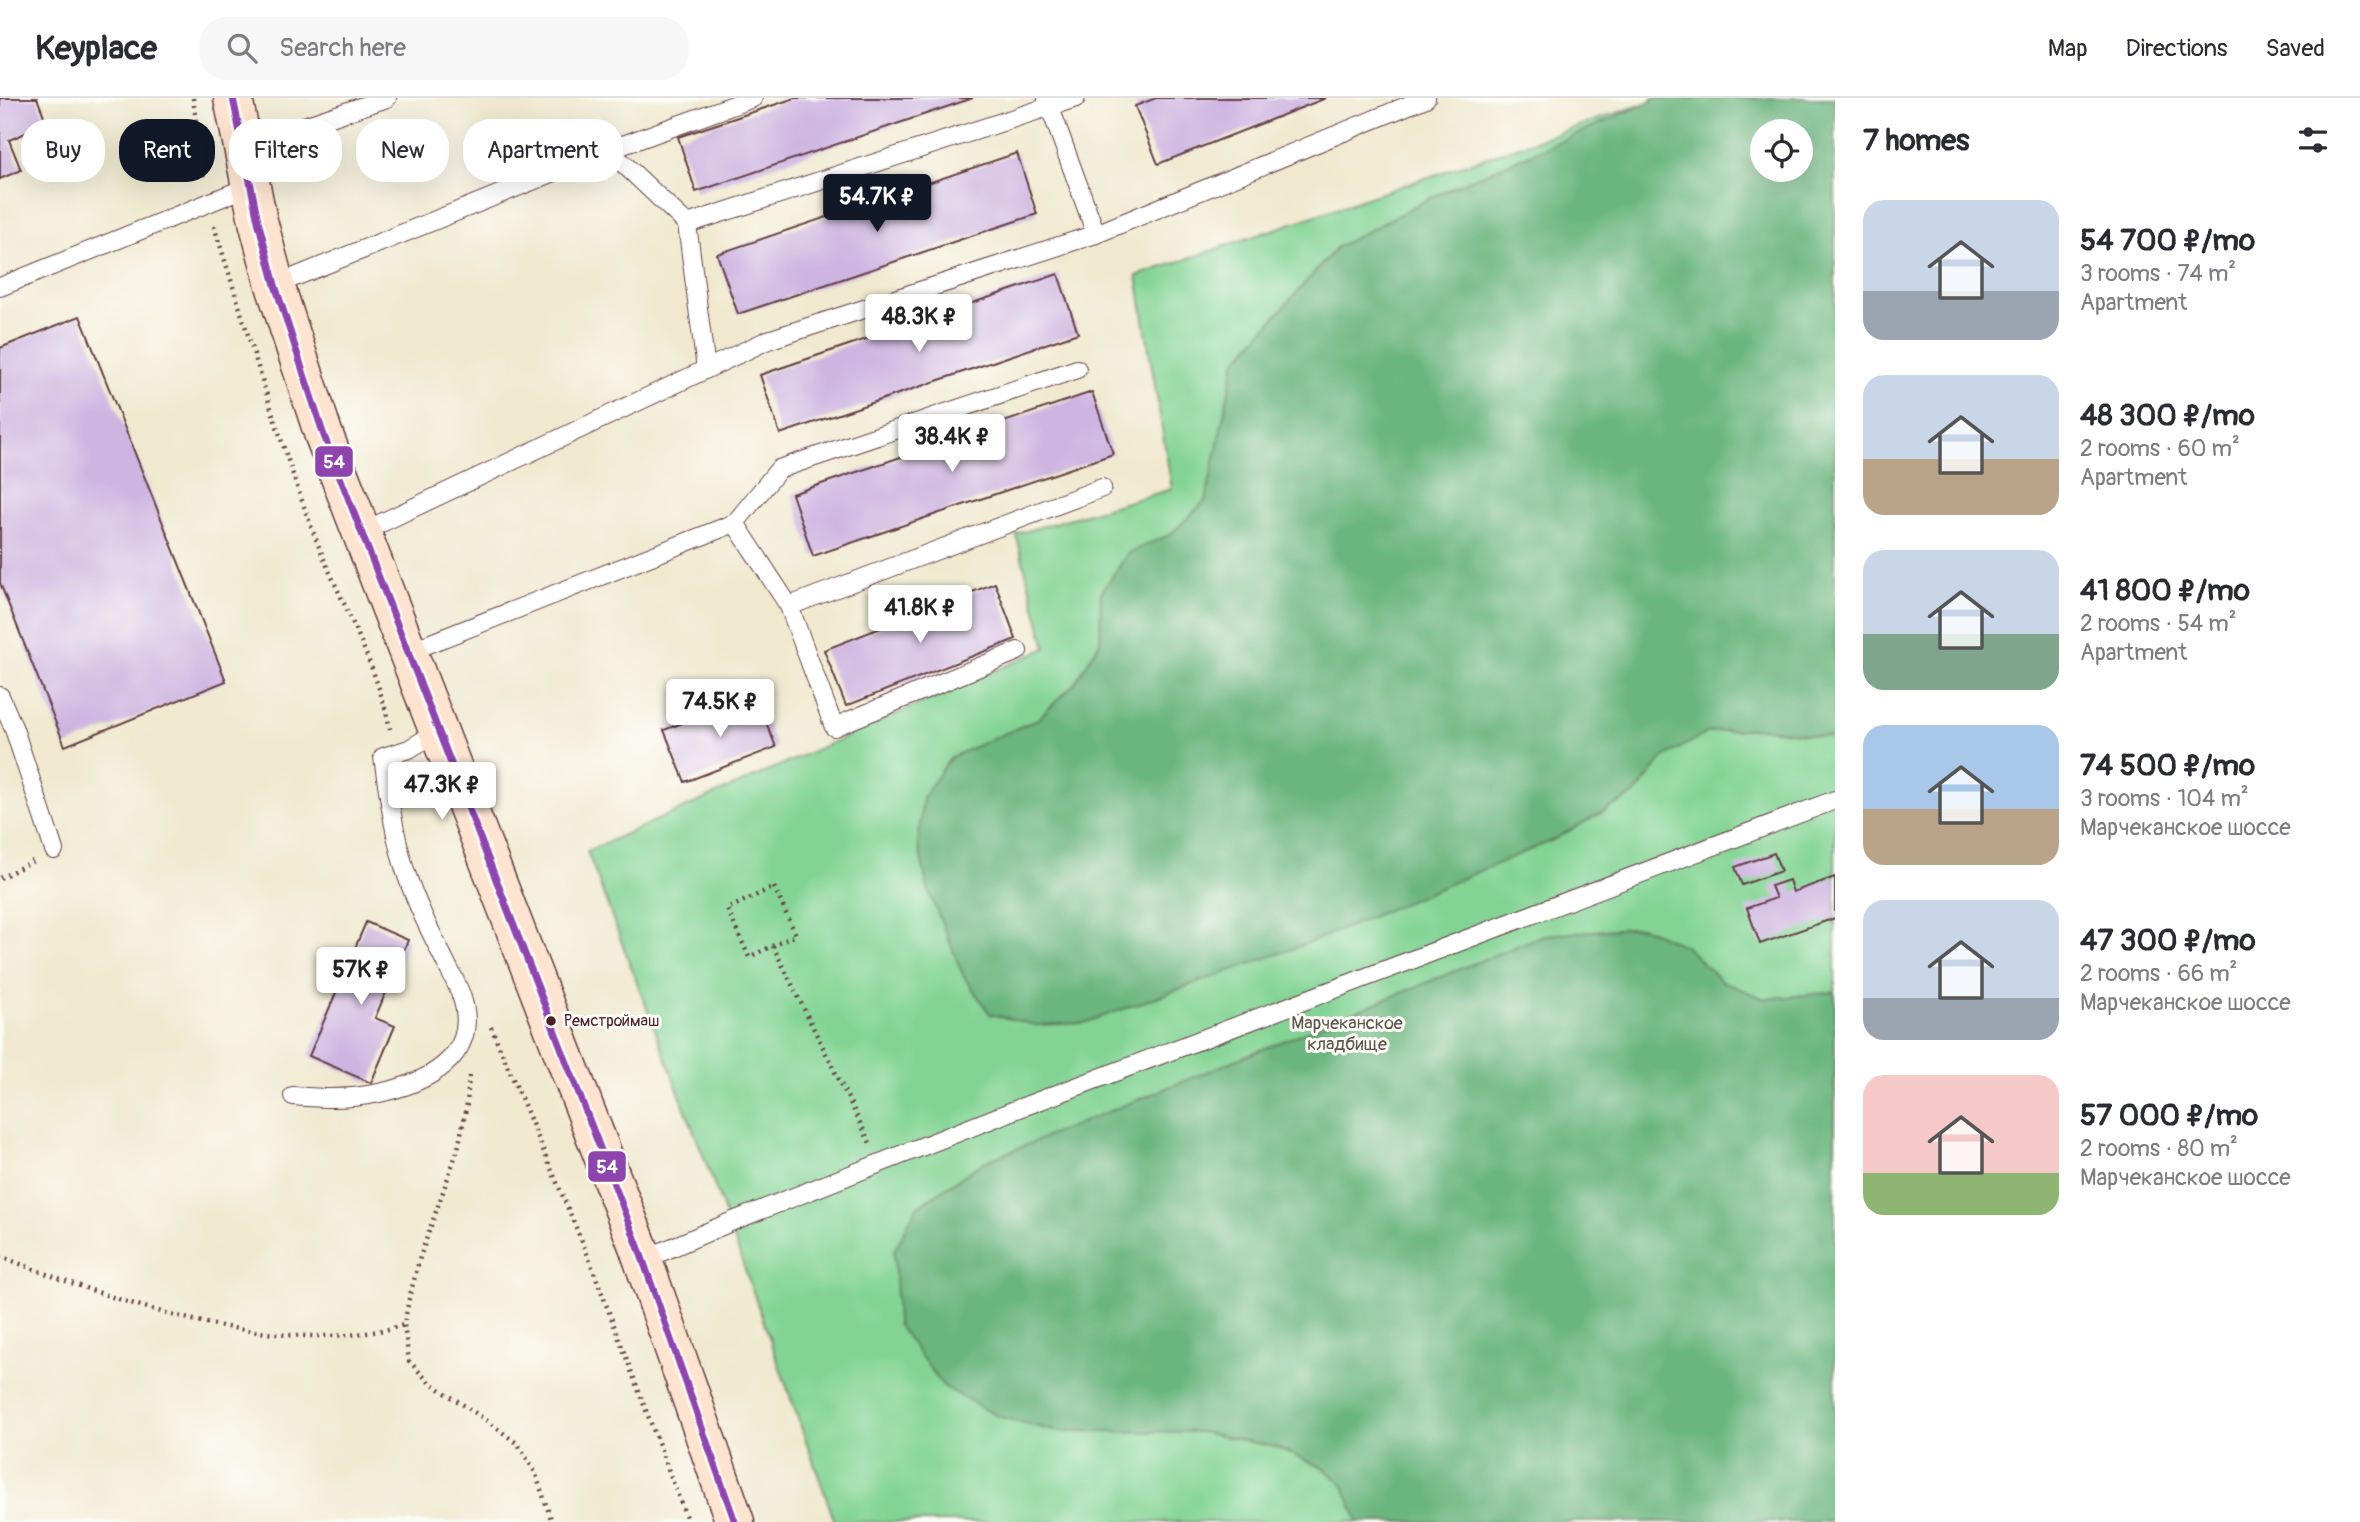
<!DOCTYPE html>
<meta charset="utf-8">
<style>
body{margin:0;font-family:Pangolin,sans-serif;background:#f7f7f7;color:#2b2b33;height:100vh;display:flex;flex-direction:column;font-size:26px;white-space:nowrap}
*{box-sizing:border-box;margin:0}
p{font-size:23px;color:#7c7c81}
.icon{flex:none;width:38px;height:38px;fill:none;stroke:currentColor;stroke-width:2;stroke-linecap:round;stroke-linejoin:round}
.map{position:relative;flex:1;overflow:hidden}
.details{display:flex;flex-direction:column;background:#fff;width:525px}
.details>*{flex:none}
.top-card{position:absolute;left:21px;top:21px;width:665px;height:63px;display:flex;gap:14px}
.buttons{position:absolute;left:1750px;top:21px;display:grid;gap:14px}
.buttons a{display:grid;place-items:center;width:63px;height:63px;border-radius:50%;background:#fff;box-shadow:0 7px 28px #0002;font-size:35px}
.price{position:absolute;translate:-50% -60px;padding:0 16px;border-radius:7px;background:#fff;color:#222;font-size:23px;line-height:46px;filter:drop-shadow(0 2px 4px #0008)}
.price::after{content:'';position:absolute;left:50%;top:42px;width:21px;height:16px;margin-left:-10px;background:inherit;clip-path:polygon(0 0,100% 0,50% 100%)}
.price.selected{background:#111827;color:#fff}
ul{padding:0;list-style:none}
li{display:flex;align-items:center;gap:21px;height:175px;padding:0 28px}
li span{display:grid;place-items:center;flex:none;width:196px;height:140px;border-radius:21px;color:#555}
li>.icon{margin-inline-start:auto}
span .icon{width:84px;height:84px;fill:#fffc;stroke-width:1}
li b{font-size:30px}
h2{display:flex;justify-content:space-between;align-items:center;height:84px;padding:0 28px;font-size:30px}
.tag{padding:0 24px;border-radius:28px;background:#fff;box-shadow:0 7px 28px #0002;font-size:24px;line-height:63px}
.tag.selected{background:#111827;color:#fff}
header{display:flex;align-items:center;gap:42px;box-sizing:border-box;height:98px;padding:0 35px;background:#fff;border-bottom:2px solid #e1e1e2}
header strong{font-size:33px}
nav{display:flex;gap:38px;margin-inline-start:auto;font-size:24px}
.search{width:490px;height:63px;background:#f7f7f7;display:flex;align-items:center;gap:18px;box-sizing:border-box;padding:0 24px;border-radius:28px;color:#7c7c81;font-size:26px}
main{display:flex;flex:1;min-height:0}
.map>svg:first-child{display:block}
</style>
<header>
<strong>Keyplace</strong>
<div class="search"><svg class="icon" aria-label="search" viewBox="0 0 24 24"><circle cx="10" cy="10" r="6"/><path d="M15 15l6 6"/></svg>Search here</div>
<nav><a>Map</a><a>Directions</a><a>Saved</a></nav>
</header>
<main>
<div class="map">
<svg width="1835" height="1424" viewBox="0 0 1835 1424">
<rect width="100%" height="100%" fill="#fdfcf7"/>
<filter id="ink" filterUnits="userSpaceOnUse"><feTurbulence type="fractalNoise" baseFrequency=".0143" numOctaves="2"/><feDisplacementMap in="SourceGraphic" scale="14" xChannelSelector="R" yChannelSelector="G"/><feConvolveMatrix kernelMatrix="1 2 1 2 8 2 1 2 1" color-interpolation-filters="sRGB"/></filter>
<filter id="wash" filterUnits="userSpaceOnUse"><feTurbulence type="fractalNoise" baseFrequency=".00686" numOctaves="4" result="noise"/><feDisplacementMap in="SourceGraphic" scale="28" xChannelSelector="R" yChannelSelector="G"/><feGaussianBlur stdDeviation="1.57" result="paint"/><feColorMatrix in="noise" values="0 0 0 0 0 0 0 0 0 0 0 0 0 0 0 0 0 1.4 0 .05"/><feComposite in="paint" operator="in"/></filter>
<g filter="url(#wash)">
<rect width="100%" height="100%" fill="#f0e9cf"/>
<path fill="#83d494" stroke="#667a60" stroke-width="2" fill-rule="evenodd" d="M1653,0H1835V1424H835L722,1107L587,753L1046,550L1016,436L1172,391L1137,178L1652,3ZM1762,33H1801V72H1762Z"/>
<path fill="#6ab67e" stroke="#5a6a54" stroke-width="2" fill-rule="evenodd" d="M1654,0H1835V640L1760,630L1709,634L1664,659L1635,696L1551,743L1314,843L1084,925L1036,927L990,916L963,877L928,791L918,745L923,699L951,659L1038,621L1075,585L1100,544L1101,495L1128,455L1171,436L1206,402L1235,264L1337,149L1436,97L1652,3ZM1801,33V72H1762V33Z
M1642,829L1685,848L1721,883L1765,901L1835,894V1424H1358L1344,1388L1325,1371L1276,1349L1200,1334L1053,1333L997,1318L943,1288L897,1226L894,1153L917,1109L984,1064L1544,837Z"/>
<g id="blocks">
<path fill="#ceb5e1" d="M0,0H37L47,26L9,42L21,72L0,81Z
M795,0H973L696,94L678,39Z
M1156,0H1326L1158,66L1135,8Z
M1017,55L1037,116L738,216L717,156Z
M1058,176L1078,235L780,336L760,277Z
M80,218L226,583L65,648L0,485V250Z
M1092,294L1113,356L813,458L792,396Z
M995,485L1016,541L846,608L824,552Z
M755,597L776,649L685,684L664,632Z
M1774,755L1781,773L1742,787L1735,769Z
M1835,779V820L1760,846L1747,810L1776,800L1771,788L1789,782L1793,794Z
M366,824L408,842L375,920L395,928L371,985L309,958Z"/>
</g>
</g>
<g filter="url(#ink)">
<use href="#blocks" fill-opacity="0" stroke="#633d44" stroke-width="2"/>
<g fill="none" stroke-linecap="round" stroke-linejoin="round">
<g stroke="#633d44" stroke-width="20">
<path id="lane" d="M1047,1L1096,136
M242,49L387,0
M609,52L753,0
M687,126L706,271
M275,187L609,52L687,126L1076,0
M0,189L250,88
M735,425L779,371L1077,271
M362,434L768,242L1096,136L1426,0
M789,508L834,629L1018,553
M408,554L735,425L789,508L1102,390
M0,598L14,631L54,752
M293,998C306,999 318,1000 331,1000C389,1000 489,975 461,897C457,885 450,874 445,863C431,835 416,805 406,775C394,738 389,698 383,659L409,651L439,633
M643,1162L733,1123L1020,1010L1835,702"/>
</g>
<g stroke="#633d44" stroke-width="41">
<path id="secondary" d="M233,0L258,123L275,187L323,335L638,1148L735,1424"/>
</g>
<path stroke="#633d44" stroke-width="4.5" stroke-dasharray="2 5" stroke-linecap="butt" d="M193,0L204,82
M214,128C246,228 275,329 311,428C336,497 375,559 390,631
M0,780L35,762
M774,789L796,837L749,859L727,811Z
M773,848L870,1045
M491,929L586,1153L688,1424
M469,978L467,1005L458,1051L420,1159L409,1201L404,1227L409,1263L429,1284L486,1322L518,1346L535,1374L552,1424
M0,1158C117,1204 279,1263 404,1227"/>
<use href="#lane" stroke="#fff" stroke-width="18"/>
<use href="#secondary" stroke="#fde4d0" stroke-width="38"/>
<g stroke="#fdfcf7" stroke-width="12">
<path id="bus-1" d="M233,0L258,123L275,187L323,335L638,1148L735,1424"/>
</g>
<use href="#bus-1" stroke="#8e44ad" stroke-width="7"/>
</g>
</g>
<circle fill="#4a1f2b" stroke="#fdfcf7" stroke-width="2.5" cx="551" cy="923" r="6"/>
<g text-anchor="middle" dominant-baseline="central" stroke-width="6" stroke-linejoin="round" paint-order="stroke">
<g font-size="16" fill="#4a1f2b" stroke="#fdfcf7" text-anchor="start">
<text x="564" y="923">Ремстроймаш</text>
</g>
<g font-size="18" fill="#5b554a" stroke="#fdfcf7">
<text x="1347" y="925">Марчеканское<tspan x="1347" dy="21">кладбище</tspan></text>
</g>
</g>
<g stroke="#fdfcf7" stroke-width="2.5">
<rect x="314" y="347" width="40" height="33" rx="7" fill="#8e44ad"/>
<rect x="587" y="1052" width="40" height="33" rx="7" fill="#8e44ad"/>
</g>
<g font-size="19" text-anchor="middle" font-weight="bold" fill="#fff">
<text x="334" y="370">54</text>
<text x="607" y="1075">54</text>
</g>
</svg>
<div class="buttons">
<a><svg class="icon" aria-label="locate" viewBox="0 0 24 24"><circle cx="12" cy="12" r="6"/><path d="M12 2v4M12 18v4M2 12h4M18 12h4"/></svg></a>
</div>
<b class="price selected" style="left:877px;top:136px">54.7K ₽</b>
<b class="price" style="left:919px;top:256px">48.3K ₽</b>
<b class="price" style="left:952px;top:376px">38.4K ₽</b>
<b class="price" style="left:920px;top:547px">41.8K ₽</b>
<b class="price" style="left:720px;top:641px">74.5K ₽</b>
<b class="price" style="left:442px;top:724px">47.3K ₽</b>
<b class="price" style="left:361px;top:909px">57K ₽</b>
<div class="top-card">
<a class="tag">Buy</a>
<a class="tag selected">Rent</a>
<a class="tag">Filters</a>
<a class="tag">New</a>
<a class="tag">Apartment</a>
</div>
</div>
<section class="details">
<h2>7 homes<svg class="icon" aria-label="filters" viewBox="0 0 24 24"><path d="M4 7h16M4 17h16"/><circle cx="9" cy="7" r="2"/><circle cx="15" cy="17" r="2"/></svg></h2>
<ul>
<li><span style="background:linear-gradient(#c9d6e8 65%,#9aa5b1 0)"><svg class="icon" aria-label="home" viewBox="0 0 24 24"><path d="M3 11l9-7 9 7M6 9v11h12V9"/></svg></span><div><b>54 700 ₽/mo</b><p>3 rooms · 74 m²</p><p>Apartment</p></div></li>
<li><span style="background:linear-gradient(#c9d6e8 60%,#b9a48a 0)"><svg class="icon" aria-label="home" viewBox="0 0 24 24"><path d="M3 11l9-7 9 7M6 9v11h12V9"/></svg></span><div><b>48 300 ₽/mo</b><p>2 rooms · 60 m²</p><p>Apartment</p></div></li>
<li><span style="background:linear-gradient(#c9d6e8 60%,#7fa58c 0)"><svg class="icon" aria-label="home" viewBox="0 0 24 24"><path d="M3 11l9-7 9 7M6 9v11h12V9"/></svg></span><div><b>41 800 ₽/mo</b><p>2 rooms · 54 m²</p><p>Apartment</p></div></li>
<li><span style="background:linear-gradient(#a9c7e8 60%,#b9a48a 0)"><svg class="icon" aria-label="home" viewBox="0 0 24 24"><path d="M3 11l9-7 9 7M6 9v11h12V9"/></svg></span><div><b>74 500 ₽/mo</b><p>3 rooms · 104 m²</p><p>Марчеканское шоссе</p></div></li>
<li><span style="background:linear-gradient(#c9d6e8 70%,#9aa5b1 0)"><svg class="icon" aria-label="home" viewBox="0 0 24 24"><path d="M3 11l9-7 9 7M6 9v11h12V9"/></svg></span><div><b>47 300 ₽/mo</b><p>2 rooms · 66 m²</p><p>Марчеканское шоссе</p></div></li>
<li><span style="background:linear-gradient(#f6c9c9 70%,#8fb573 0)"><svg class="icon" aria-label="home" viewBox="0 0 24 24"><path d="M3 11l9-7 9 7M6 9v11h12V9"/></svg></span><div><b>57 000 ₽/mo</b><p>2 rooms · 80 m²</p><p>Марчеканское шоссе</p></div></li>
</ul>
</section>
</main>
